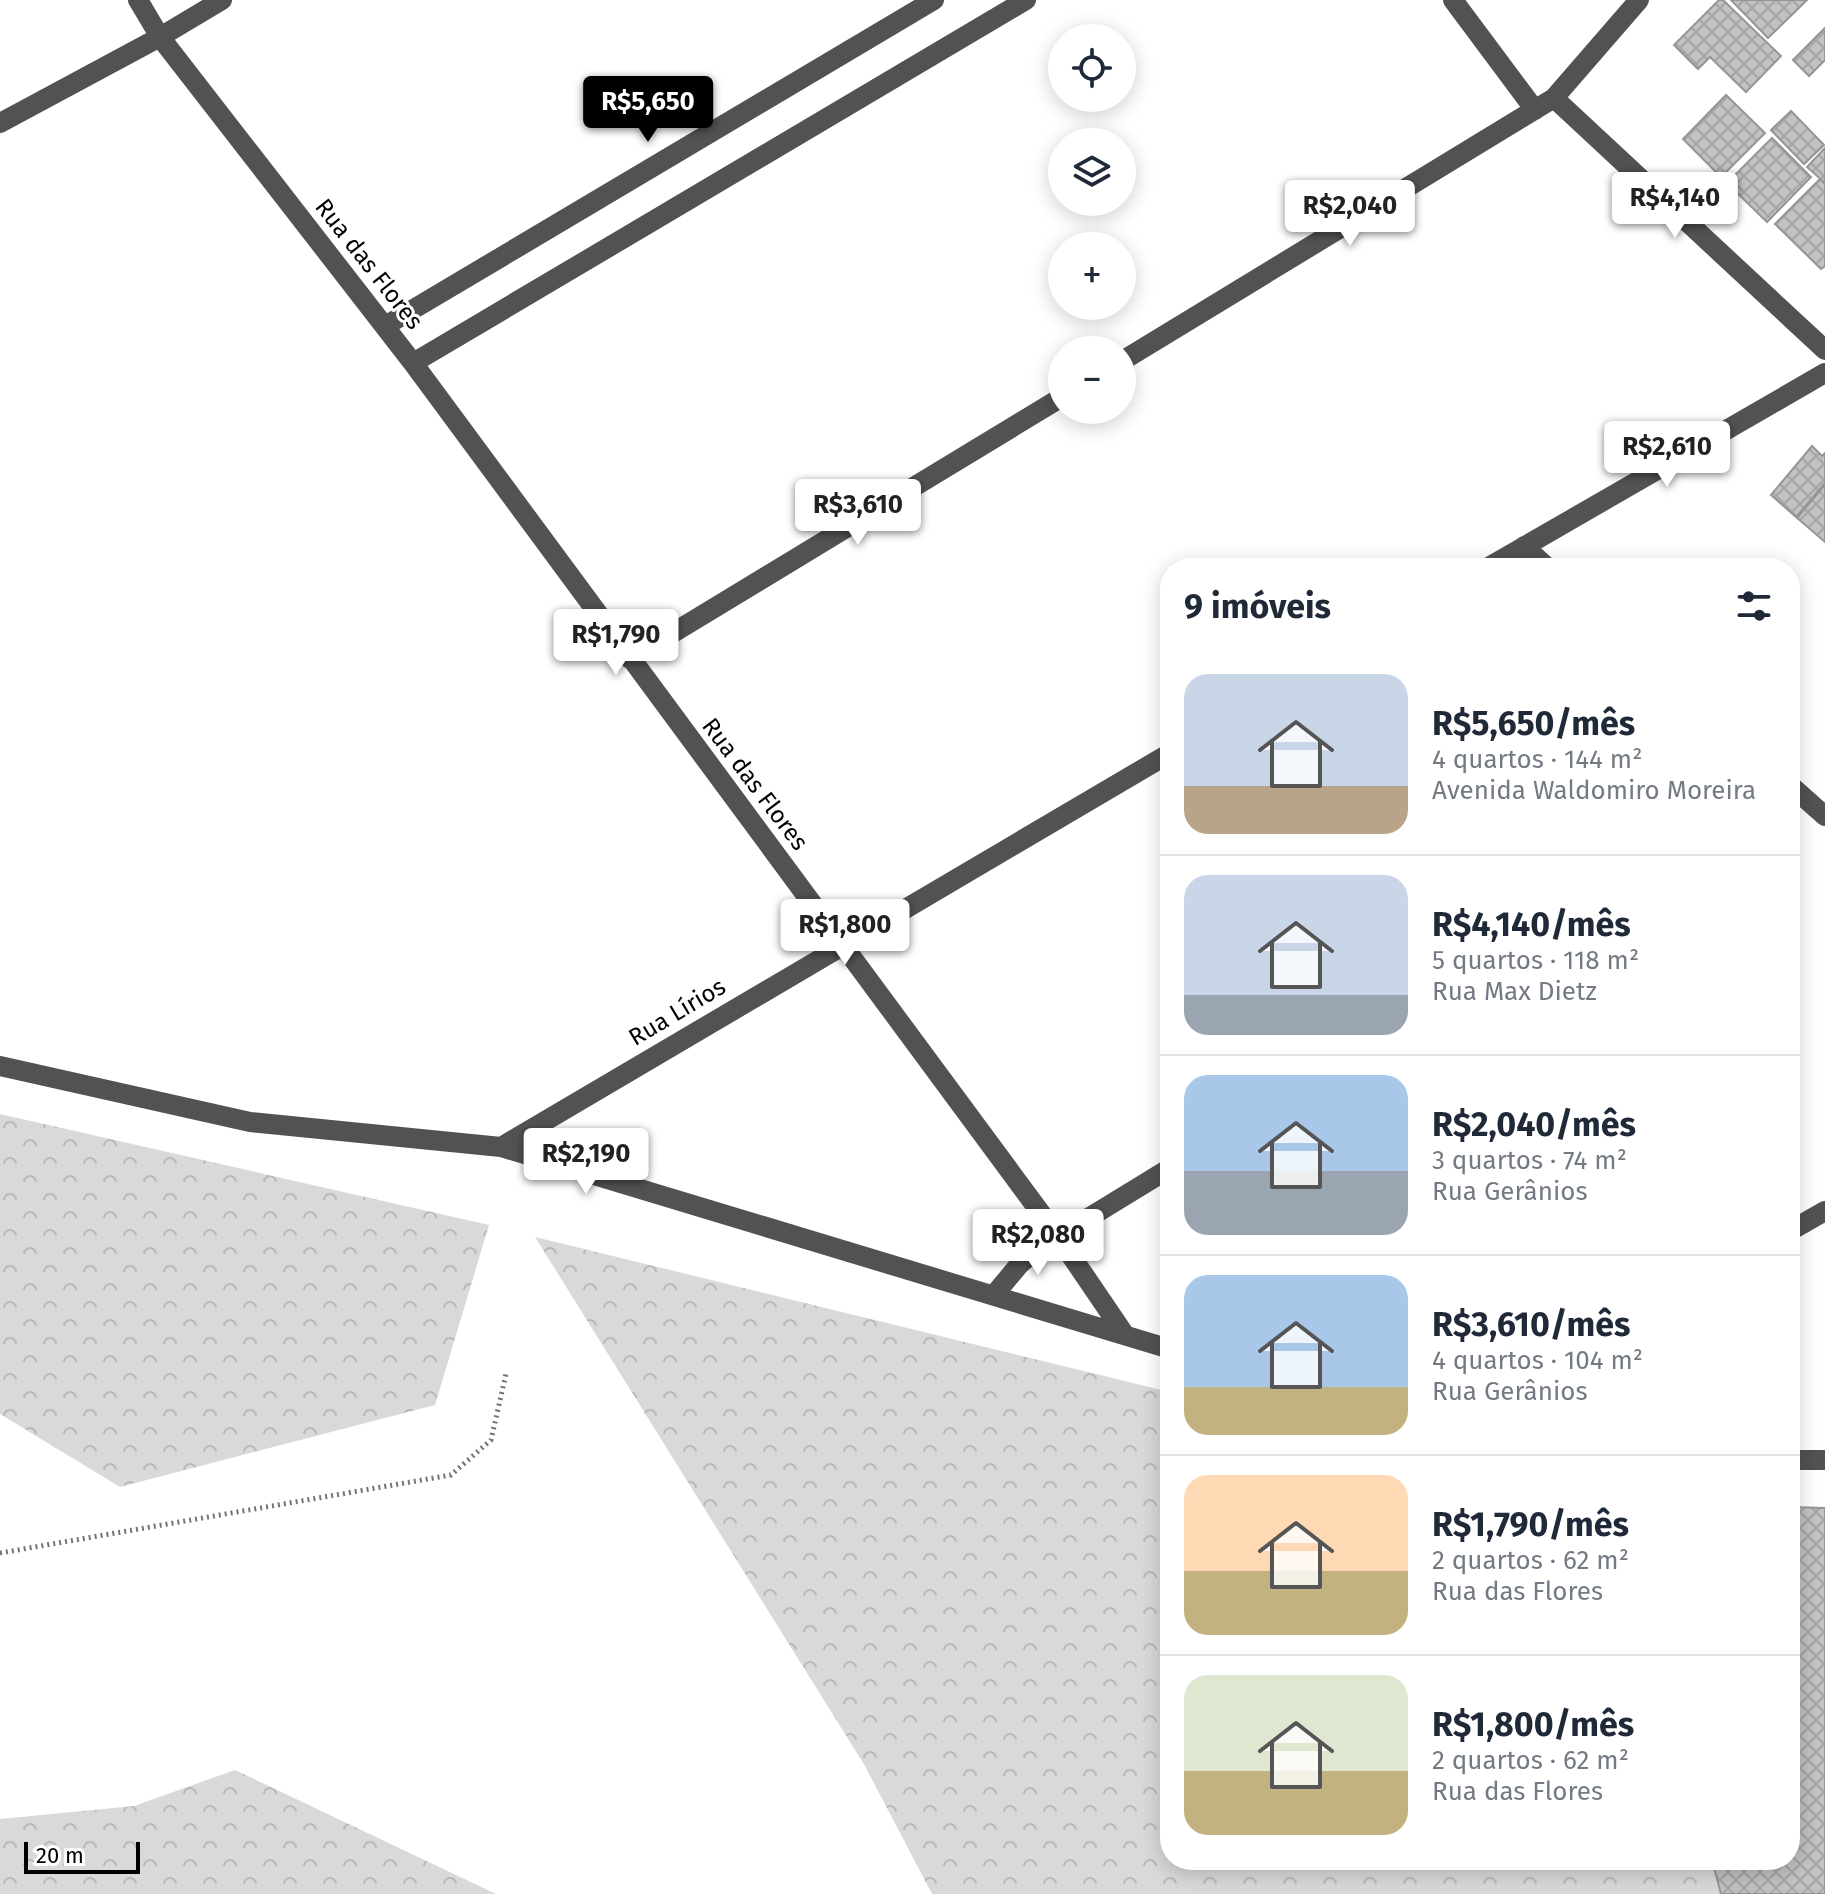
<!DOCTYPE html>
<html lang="pt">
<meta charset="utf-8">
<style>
body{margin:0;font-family:"Fira Sans",sans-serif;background:#f6f6f7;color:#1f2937;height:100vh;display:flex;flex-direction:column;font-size:30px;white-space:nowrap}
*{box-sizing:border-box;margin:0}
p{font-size:26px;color:#747a83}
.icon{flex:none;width:44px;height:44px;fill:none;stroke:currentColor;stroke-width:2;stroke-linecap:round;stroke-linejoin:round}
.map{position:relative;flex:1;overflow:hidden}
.drawer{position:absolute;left:1160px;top:558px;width:640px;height:1312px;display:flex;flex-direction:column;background:#fff;border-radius:32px;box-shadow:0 4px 20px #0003}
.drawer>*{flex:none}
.controls{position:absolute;left:1048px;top:24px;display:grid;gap:16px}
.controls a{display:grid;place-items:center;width:88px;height:88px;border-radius:50%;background:#fff;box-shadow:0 4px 20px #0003;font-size:40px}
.scale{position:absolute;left:24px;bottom:20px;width:116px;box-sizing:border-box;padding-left:8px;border:4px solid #000;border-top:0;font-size:22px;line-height:28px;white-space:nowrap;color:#000;-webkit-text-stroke:6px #fff;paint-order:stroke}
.price{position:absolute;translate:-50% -68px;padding:0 18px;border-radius:8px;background:#fff;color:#222;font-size:26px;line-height:52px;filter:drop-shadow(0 2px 4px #0008)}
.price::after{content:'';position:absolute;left:50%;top:48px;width:24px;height:18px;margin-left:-12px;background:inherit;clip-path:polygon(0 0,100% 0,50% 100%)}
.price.selected{background:#000;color:#fff}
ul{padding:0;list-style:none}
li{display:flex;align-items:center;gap:24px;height:200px;padding:0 24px}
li+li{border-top:2px solid #e0e1e3}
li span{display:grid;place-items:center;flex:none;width:224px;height:160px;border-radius:24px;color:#555}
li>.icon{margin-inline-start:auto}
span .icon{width:96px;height:96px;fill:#fffc;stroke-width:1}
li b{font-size:34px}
h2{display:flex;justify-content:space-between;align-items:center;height:96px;padding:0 24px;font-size:34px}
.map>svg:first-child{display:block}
</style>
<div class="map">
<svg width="1825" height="1894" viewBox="0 0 1825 1894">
<defs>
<pattern id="forest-crowns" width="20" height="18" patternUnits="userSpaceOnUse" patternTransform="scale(2)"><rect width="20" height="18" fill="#d9d9d9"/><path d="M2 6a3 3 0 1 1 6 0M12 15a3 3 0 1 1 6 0" fill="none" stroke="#b8b8b8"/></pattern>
<pattern id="building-cross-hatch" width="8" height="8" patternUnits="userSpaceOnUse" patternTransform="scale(2)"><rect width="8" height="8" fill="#c2c2c2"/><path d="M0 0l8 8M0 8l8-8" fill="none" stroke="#a5a5a5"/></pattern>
</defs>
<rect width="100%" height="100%" fill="#fff"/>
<path fill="url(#forest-crowns)" d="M0,1114L489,1225L435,1405L120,1487L0,1414Z
M535,1237L1170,1392V1860H1712L1721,1894H932L865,1766Z
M235,1770L496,1894H0V1819L134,1806Z"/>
<path fill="url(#building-cross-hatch)" stroke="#969696" stroke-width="2" d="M1719,0H1723L1781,56L1746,92L1710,57L1698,69L1674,45Z
M1731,0H1807L1768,38Z
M1825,28V60L1809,76L1793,60Z
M1726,95L1765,133L1721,177L1683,139Z
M1791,111L1824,145L1804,164L1771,130Z
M1772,138L1811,177L1767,222L1727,183Z
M1825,148V183L1807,167Z
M1820,179L1825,184V266L1821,269L1775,224Z
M1812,446L1822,456L1825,453V483L1796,517L1771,495Z
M1825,485V542L1797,518Z
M1790,1507L1825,1508V1894H1721L1712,1860H1790Z"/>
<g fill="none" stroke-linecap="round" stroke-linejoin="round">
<path stroke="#747474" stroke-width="5" stroke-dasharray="2 4" stroke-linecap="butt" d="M0,1553L451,1475L491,1440L506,1374"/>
<path stroke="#525252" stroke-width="20" d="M138,0L160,37L413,363L1057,1235L1125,1335
M1453,0L1535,110
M1554,98L1825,350
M0,123L160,37L222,0
M385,326L934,0
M1122,361L1554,98L1639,0
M413,363L1026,0
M1524,546L1548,568
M1487,568L1825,373
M630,659L1062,397
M1790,785L1825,816
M0,1066L250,1122L501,1147L1170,1349
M501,1147L1170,753
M1790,1231L1825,1211
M994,1295L1019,1265L1036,1250L1170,1168
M1790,1460H1825"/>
</g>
<g text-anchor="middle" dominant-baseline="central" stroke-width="6" stroke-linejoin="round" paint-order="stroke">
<g font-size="24" fill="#000" stroke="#fff">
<text transform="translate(369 264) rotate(52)">Rua das Flores</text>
<text transform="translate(755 784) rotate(53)">Rua das Flores</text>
<text transform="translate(677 1012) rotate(-31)">Rua Lírios</text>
</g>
</g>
</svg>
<div class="controls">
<a><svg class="icon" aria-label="locate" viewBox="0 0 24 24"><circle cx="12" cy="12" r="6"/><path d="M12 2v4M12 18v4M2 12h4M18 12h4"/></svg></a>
<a><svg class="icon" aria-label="layers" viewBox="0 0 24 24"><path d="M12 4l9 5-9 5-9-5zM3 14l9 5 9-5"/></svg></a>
<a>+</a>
<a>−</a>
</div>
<div class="scale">20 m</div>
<b class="price selected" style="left:648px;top:144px">R$5,650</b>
<b class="price" style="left:1675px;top:240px">R$4,140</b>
<b class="price" style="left:1350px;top:248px">R$2,040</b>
<b class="price" style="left:1667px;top:489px">R$2,610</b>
<b class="price" style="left:858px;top:547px">R$3,610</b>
<b class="price" style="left:616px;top:677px">R$1,790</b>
<b class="price" style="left:845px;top:967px">R$1,800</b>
<b class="price" style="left:586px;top:1196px">R$2,190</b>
<b class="price" style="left:1038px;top:1277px">R$2,080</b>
<section class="drawer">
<h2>9 imóveis<svg class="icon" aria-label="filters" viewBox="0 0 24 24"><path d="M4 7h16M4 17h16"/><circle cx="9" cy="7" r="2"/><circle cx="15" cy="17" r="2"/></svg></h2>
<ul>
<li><span style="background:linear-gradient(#c9d6e8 70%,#b9a48a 0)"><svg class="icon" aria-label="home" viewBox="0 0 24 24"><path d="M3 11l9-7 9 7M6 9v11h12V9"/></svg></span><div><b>R$5,650/mês</b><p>4 quartos · 144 m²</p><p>Avenida Waldomiro Moreira</p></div></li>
<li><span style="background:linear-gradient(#c9d6e8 75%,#9aa5b1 0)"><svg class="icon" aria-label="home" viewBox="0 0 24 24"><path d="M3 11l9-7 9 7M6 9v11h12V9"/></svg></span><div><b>R$4,140/mês</b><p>5 quartos · 118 m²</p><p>Rua Max Dietz</p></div></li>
<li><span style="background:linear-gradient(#a9c7e8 60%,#9aa5b1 0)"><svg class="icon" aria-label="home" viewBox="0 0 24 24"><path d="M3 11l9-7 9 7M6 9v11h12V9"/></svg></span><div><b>R$2,040/mês</b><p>3 quartos · 74 m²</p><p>Rua Gerânios</p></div></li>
<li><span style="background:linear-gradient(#a9c7e8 70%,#c2b280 0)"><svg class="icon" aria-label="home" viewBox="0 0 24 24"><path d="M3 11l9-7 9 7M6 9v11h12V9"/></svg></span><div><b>R$3,610/mês</b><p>4 quartos · 104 m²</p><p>Rua Gerânios</p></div></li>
<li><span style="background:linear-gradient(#ffd9b3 60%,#c2b280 0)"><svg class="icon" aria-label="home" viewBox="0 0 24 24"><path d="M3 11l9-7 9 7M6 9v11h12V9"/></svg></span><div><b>R$1,790/mês</b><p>2 quartos · 62 m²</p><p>Rua das Flores</p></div></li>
<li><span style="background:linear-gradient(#dfe7d0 60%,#c2b280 0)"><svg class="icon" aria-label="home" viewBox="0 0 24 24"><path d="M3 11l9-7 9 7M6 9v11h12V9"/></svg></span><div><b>R$1,800/mês</b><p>2 quartos · 62 m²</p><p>Rua das Flores</p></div></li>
</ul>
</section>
</div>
